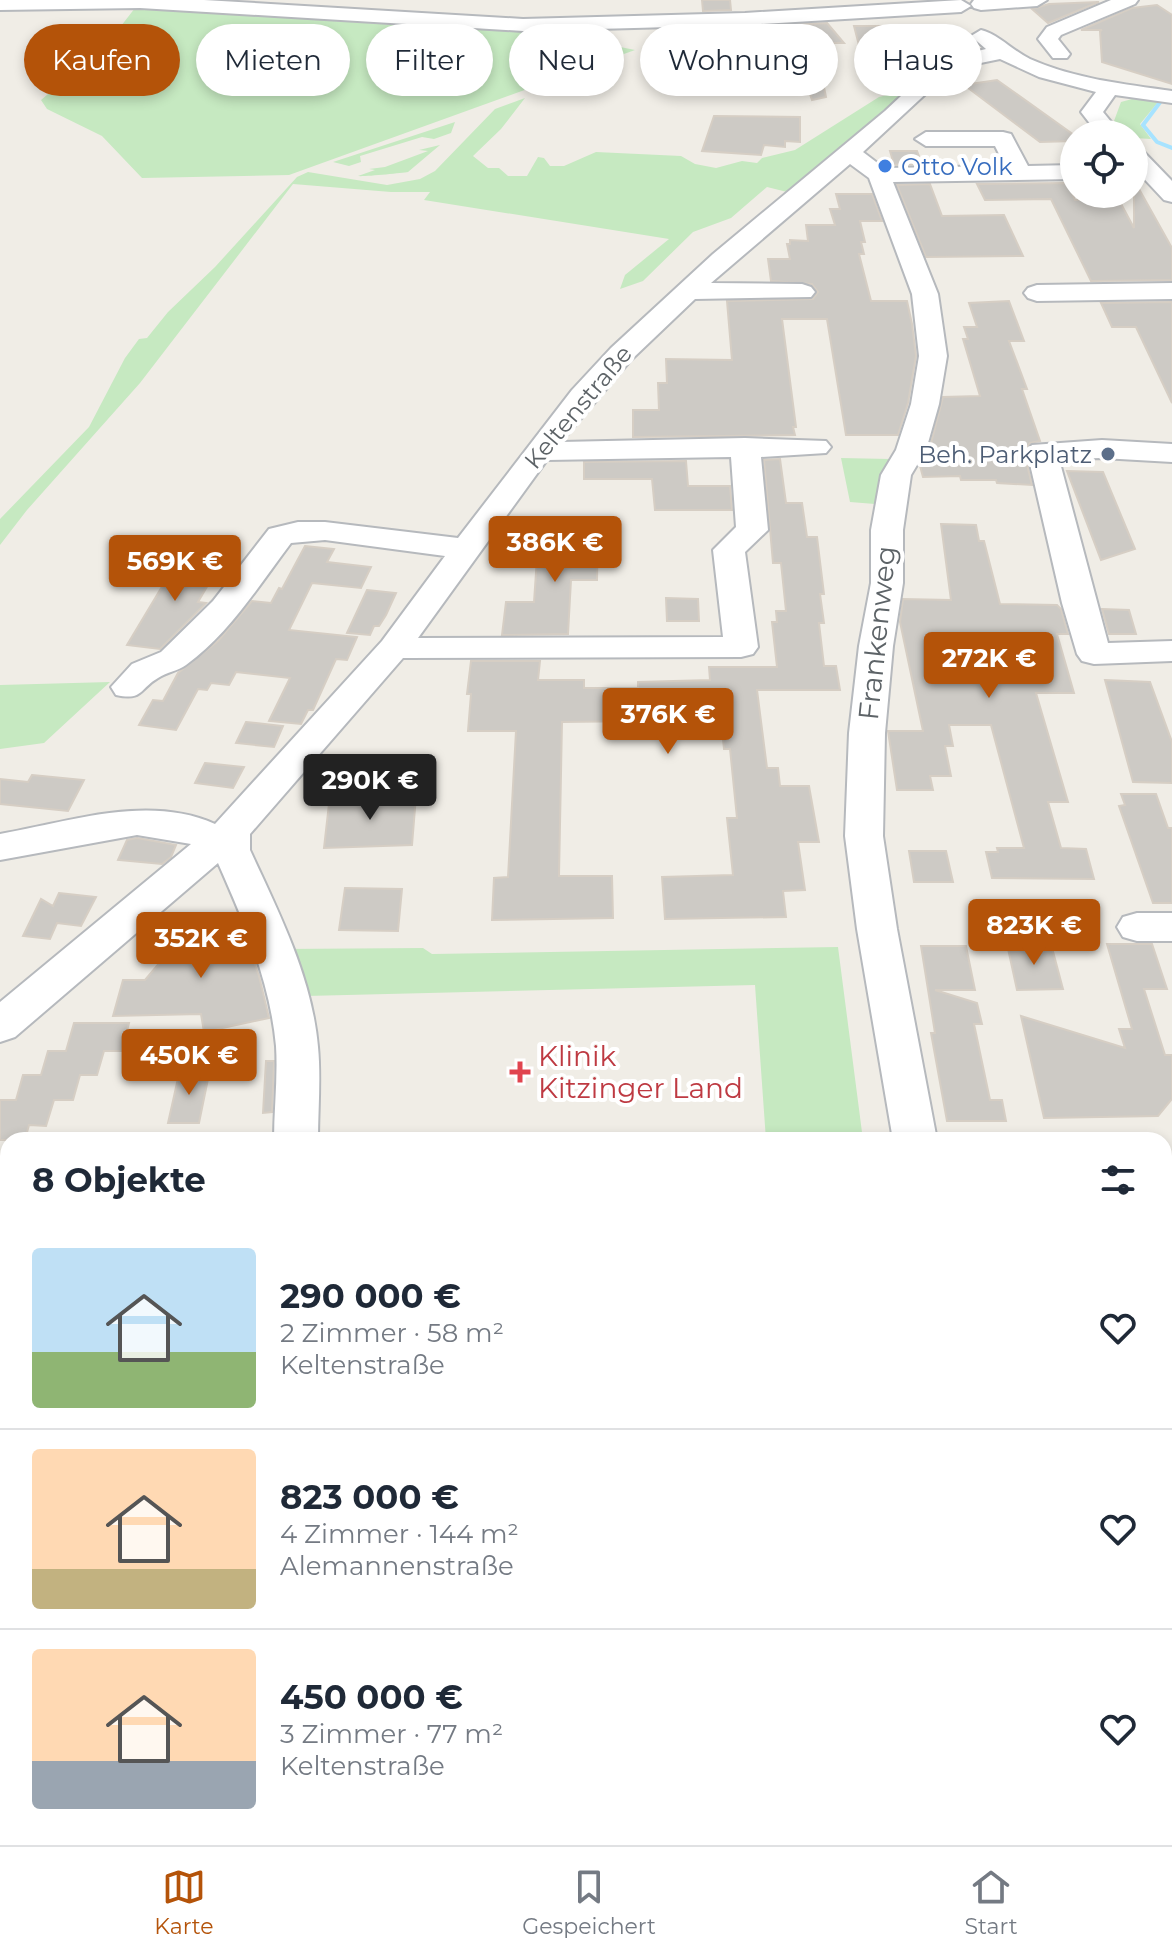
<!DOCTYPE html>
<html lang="de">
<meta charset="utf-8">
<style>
body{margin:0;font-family:Montserrat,sans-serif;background:#f2f2f3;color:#1f2937;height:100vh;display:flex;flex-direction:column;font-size:30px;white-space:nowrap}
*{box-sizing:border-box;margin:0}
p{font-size:26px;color:#747a83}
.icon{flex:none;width:44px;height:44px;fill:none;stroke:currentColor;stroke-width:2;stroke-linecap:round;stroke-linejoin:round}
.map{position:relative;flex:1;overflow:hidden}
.side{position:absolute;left:0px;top:1132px;width:1172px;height:714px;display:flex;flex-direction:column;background:#fff;border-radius:24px 24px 0 0;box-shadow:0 4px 12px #0003}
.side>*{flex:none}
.guide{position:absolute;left:24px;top:24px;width:1124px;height:72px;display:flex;gap:16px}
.buttons{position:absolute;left:1060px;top:120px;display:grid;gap:16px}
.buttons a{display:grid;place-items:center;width:88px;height:88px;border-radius:50%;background:#fff;box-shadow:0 4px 12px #0003;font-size:40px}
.price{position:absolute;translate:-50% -68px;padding:0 18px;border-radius:8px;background:#b45309;color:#fff;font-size:26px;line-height:52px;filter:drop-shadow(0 2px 4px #0008)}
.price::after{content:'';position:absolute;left:50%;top:48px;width:24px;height:18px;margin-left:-12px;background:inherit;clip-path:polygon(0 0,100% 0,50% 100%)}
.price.selected{background:#222;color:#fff}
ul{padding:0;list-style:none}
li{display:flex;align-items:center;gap:24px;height:200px;padding:0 32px}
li+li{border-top:2px solid #e0e1e3}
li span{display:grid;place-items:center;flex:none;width:224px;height:160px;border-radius:8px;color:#555}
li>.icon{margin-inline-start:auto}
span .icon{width:96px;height:96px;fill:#fffc;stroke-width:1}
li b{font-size:34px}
h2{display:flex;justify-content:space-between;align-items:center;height:96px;padding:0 32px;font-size:34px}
.pill{padding:0 28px;border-radius:36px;background:#fff;box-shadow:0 4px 12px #0003;font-size:28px;line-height:72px}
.pill.selected{background:#b45309;color:#fff}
.menu{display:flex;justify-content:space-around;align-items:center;height:112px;border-top:2px solid #e0e1e3;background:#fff;font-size:22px;color:#747a83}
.menu a{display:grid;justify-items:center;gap:4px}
.menu .selected{color:#b45309}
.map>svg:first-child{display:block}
</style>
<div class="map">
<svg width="1172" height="1845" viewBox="0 0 1172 1845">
<rect width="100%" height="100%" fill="#f0ede6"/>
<path fill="#c6e9c1" d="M135,8L429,27L587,33L586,40L635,50L289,175L142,178L102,136L47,109L41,100L107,44Z
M891,94L900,97L870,128L787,192L767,187L731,218L693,232L643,281L620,289L625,275L669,239L424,200L430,192H391L293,184L140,383L27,510L0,545V519L89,427L125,358L139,339L147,338L168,312L215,267L297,177L308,172L387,185L420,179L435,171L495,109L525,98L501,129L473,156L488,168H499L508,176H527L538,157L544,158L550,166H564L596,152L681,156L695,164L716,168L742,161L757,163L762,158L795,150L879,97Z
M1132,99L1159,101L1140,124L1151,139L1134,138V134H1126L1114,121L1121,102Z
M455,122L451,133L434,139L422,137L360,156L361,162L349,166L333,162Z
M440,145L408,172C402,173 362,177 358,176L375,170L369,169L385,167L428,151L419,150Z
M841,458L890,459L875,504L850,502Z
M110,682L44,743L0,749V685Z
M838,947L863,1140H766L755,985L306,996L282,949L423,948L432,954Z
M0,1553H8V1630L0,1647Z
M773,1838H922V1845H772Z"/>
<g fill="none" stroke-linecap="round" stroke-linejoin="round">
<path stroke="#a7e3ff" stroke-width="4" d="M1161,101L1143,125L1157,142L1172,148"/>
</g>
<path fill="#cdcac5" stroke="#d6cec4" stroke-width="2" d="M702,0H730L731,10L703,11Z
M1099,2L1048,23L1032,9L1049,4Z
M1157,5L1172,15V84L1102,62L1100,31L1102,30H1081L1132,8Z
M827,23L844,43H815L826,97L812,100L787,25Z
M854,26H888L898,57H862Z
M732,28L734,46H705L704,29Z
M997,80L1074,135V141L1040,142L964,85Z
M714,116L800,117V142L785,141V147L764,145L761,155L702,151Z
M890,151H917L922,164L885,165L880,161H893Z
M1134,180L1172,248V280L1091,281L1051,199L985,200L977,184L1068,183L1075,200H1119L1134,228Z
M930,184L942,216L1004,215L1023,256L926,257L897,185Z
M836,194H872L882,221H860L865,242H861L864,254H859L871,301H907L912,324L916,356L908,403L898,435H846L827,319H782L796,427H793L795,435L633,437V410H659L658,383H667L666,359L732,360L727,301L813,299L818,292L812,284L771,281L768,259H790L787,244H790V240L808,241L806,225H835L830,209H840Z
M1009,301L1024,341H1009L1027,389H1022L1040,441L1030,443L1024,452L1032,485L997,483L996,480H961L960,476L923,477L920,466L929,451L943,397L980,396L963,339H968L964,327H977L969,303Z
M1172,302V403L1136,327H1112L1101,303Z
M780,459L786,503H802L807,537H817L824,594H820L824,623H819L824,666H836L840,690H757L767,768H778L780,786H809L819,842H798L805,890L783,891L786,917L665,919L662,877L733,875L727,818H737L730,749H724L721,720L562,722L559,876H612L613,918L492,920L494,878L508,877L516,731H468L471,694H467L471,661H540L538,680H584V688H638V682L710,680L709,667H777L772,622H777L776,611H786L781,563H773L764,460Z
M686,461L688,486H730L732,510H655L652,479H584V462Z
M1067,471L1103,472L1135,549L1101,560Z
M941,524L976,525L979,541H984L1000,604L1057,605L1061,609L1068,634H1057L1074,693H1036L1068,802H1048L1061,848L1086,849L1094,879L992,878L986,852H998L997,848H1024L991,725H949L953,746H945L951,776H930L933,790H897L888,731H923L900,622L903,599L951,600Z
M551,529H598L597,580H571L568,634L502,635L506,602H534L537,558H549Z
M305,546L334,549L327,562L371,567L361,588L312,583L289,630L357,637L347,660L336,659L313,710H308L301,724L269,721L290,678L236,672L229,685L211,683L207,690L198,689L176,730L139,725L153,700L163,701L178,673L218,641L252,601L271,603L279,588L282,589Z
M184,557L222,561L198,602L206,603L160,649L127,645L163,585H167Z
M367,590L396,593L386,615L379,626H374L370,635L347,633Z
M666,598L698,599L699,621H667Z
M1102,609L1129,610L1136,634H1109Z
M1105,680L1150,682L1172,742V783L1133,782Z
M246,722L283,726L274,747L236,743Z
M205,763L244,767L233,788L195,783Z
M32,775L84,780L68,811L0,804V779L28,782Z
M1121,794H1156L1168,828H1172V903H1153L1119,806L1125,805Z
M330,795H351V799L416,796L412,845L324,848Z
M137,838L176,845L171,857L162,864L118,860L127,840Z
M909,851H946L953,882H914Z
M345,888L402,889L398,931L339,930Z
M59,893L96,897L81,926L57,923L50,939L23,936L41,899L53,906Z
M201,914L242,927L259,976L269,1018L204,1032L201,1014L113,1016L123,980H145Z
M1007,944H1051L1063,989L1017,990Z
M1107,944H1152L1167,989H1144L1165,1055H1172V1099L1158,1116L1044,1118L1021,1016L1125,1048L1119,1029H1132Z
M921,946H966L975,990H935L977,1003L982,1024H974L990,1100H1002L1006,1121H947L931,1033H935Z
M74,1023H129L122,1051H104L97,1075H80L73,1100H54L46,1126L29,1125L25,1140H0V1100H16L23,1075H41L48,1051H66Z
M266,1061H274L272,1112L263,1113Z
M210,1069L199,1123H168L179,1074Z"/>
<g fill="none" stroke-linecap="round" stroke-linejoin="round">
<g stroke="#b6b9bd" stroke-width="4">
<path id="minor" d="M0,0H204L523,19L745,13L961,0L971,6L961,12L745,25L523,31L140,8L0,10Z
M974,0H1047L1037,6L981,10L974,8L971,4Z
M1111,0H1138L1135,4L1061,35L1058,39L1070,54L1067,58H1053L1038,39L1047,27Z
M981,30C998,34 1013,51 1030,59C1075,79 1124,84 1172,91V103L1115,95L1103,112L1121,134H1098L1081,112L1096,92L1039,77L1000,59L966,66L946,75L863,152L884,168L1005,166L995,146H926L915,139L926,132H1003L1011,134L1028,166L1074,165V179L893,182L938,294L947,356L939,404L926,450L911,475L903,530V583L893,646L885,733L883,836L897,929L937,1140H893L857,929L845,836L849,733L859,646L871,583V530L881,475L896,450L911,404L919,356L912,294L869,178L850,164L711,283L802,284L811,287L815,292L811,297L695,299L631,360L561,442L745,438L826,441L831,447L826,453L761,457L768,530L745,552L758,647L753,654L741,657L403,658L250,834V850C279,913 312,977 318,1047C321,1078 318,1110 318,1140H274C274,1109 278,1077 276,1046C270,981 244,922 218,863L15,1037L0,1042V1002L191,844L137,835L0,860V834C69,822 148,794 215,824L382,641L445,556L325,540L291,543C260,584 229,634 186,665C178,671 167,672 158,678C139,689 143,701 116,695L111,687L132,664L161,652L213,601L269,529L298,522H325L458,538L572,390L611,348L713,254L885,111L932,67L953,57L986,49L971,36ZM731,457L736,527L713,550L723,637L418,638L547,460Z
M1134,148L1142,150L1172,181V202L1164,200L1134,168Z
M1172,283V299L1037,301L1028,298L1024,293L1028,288L1037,285Z
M1102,440L1172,444V462L1102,458L1059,459L1108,643L1172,641V661L1094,664L1082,661L1077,654L1062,603L1027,451L1032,445Z
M1137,913H1172V941H1137L1123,937L1117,927L1123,917Z
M1164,1298L1172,1299V1341L1164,1340Z"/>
</g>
<use href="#minor" fill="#fff" fill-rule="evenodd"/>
</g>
<circle fill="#3f7fe0" stroke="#fff" stroke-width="3" cx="885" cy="166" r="8"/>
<circle fill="#5c6f8a" stroke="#fff" stroke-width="3" cx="1108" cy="454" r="8"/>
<path fill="#e0444e" stroke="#fff" stroke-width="3" d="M516 1060h8v8h8v8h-8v8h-8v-8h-8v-8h8z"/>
<g text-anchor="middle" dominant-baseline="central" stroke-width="8" stroke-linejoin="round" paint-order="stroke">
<g font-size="24" fill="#366cbe" stroke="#fff" text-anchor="start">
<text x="901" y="166">Otto Volk</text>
</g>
<g font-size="24" fill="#5d6367" stroke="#fff">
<text transform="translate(578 407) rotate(-50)">Keltenstraße</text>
</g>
<g font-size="24" fill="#4e5e75" stroke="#fff" text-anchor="end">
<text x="1092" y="454">Beh. Parkplatz</text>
</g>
<g font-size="28" fill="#5d6367" stroke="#fff">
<text transform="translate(877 633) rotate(-84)">Frankenweg</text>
</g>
<g font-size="28" fill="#be3a42" stroke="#fff" text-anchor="start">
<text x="538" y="1056">Klinik<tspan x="538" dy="32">Kitzinger Land</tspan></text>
</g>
</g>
</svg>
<div class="buttons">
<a><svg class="icon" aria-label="locate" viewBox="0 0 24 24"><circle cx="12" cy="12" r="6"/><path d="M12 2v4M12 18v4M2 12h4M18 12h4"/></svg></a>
</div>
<b class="price" style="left:555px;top:584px">386K €</b>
<b class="price" style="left:175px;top:603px">569K €</b>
<b class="price" style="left:989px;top:700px">272K €</b>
<b class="price" style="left:668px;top:756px">376K €</b>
<b class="price selected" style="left:370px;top:822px">290K €</b>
<b class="price" style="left:1034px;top:967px">823K €</b>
<b class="price" style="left:201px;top:980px">352K €</b>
<b class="price" style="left:189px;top:1097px">450K €</b>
<div class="guide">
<a class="pill selected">Kaufen</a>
<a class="pill">Mieten</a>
<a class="pill">Filter</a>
<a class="pill">Neu</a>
<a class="pill">Wohnung</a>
<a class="pill">Haus</a>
</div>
<section class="side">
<h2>8 Objekte<svg class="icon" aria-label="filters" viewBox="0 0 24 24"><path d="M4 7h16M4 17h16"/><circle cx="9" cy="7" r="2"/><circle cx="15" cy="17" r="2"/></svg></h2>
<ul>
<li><span style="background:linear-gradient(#bfe0f5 65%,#8fb573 0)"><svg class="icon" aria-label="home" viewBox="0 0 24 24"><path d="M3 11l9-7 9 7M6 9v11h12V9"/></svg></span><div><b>290 000 €</b><p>2 Zimmer · 58 m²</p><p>Keltenstraße</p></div><svg class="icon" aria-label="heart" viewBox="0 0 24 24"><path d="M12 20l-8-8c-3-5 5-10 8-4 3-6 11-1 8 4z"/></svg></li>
<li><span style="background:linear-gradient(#ffd9b3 75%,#c2b280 0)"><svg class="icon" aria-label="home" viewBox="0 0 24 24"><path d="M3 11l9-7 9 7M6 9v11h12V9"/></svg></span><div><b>823 000 €</b><p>4 Zimmer · 144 m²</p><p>Alemannenstraße</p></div><svg class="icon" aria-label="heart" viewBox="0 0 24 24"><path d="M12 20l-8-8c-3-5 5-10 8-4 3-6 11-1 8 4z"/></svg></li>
<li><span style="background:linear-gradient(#ffd9b3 70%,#9aa5b1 0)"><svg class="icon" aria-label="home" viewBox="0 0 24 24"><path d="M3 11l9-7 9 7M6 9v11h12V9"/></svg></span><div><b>450 000 €</b><p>3 Zimmer · 77 m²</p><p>Keltenstraße</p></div><svg class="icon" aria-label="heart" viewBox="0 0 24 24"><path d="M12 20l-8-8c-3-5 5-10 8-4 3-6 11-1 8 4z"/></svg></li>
</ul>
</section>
</div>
<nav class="menu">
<a class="selected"><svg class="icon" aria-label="map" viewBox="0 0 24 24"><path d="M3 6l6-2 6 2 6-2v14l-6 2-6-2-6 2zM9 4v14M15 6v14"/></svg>Karte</a>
<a><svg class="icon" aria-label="saved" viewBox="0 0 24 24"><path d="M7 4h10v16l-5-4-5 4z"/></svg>Gespeichert</a>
<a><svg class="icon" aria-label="home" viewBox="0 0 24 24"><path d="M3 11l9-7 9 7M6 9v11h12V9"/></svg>Start</a>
</nav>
